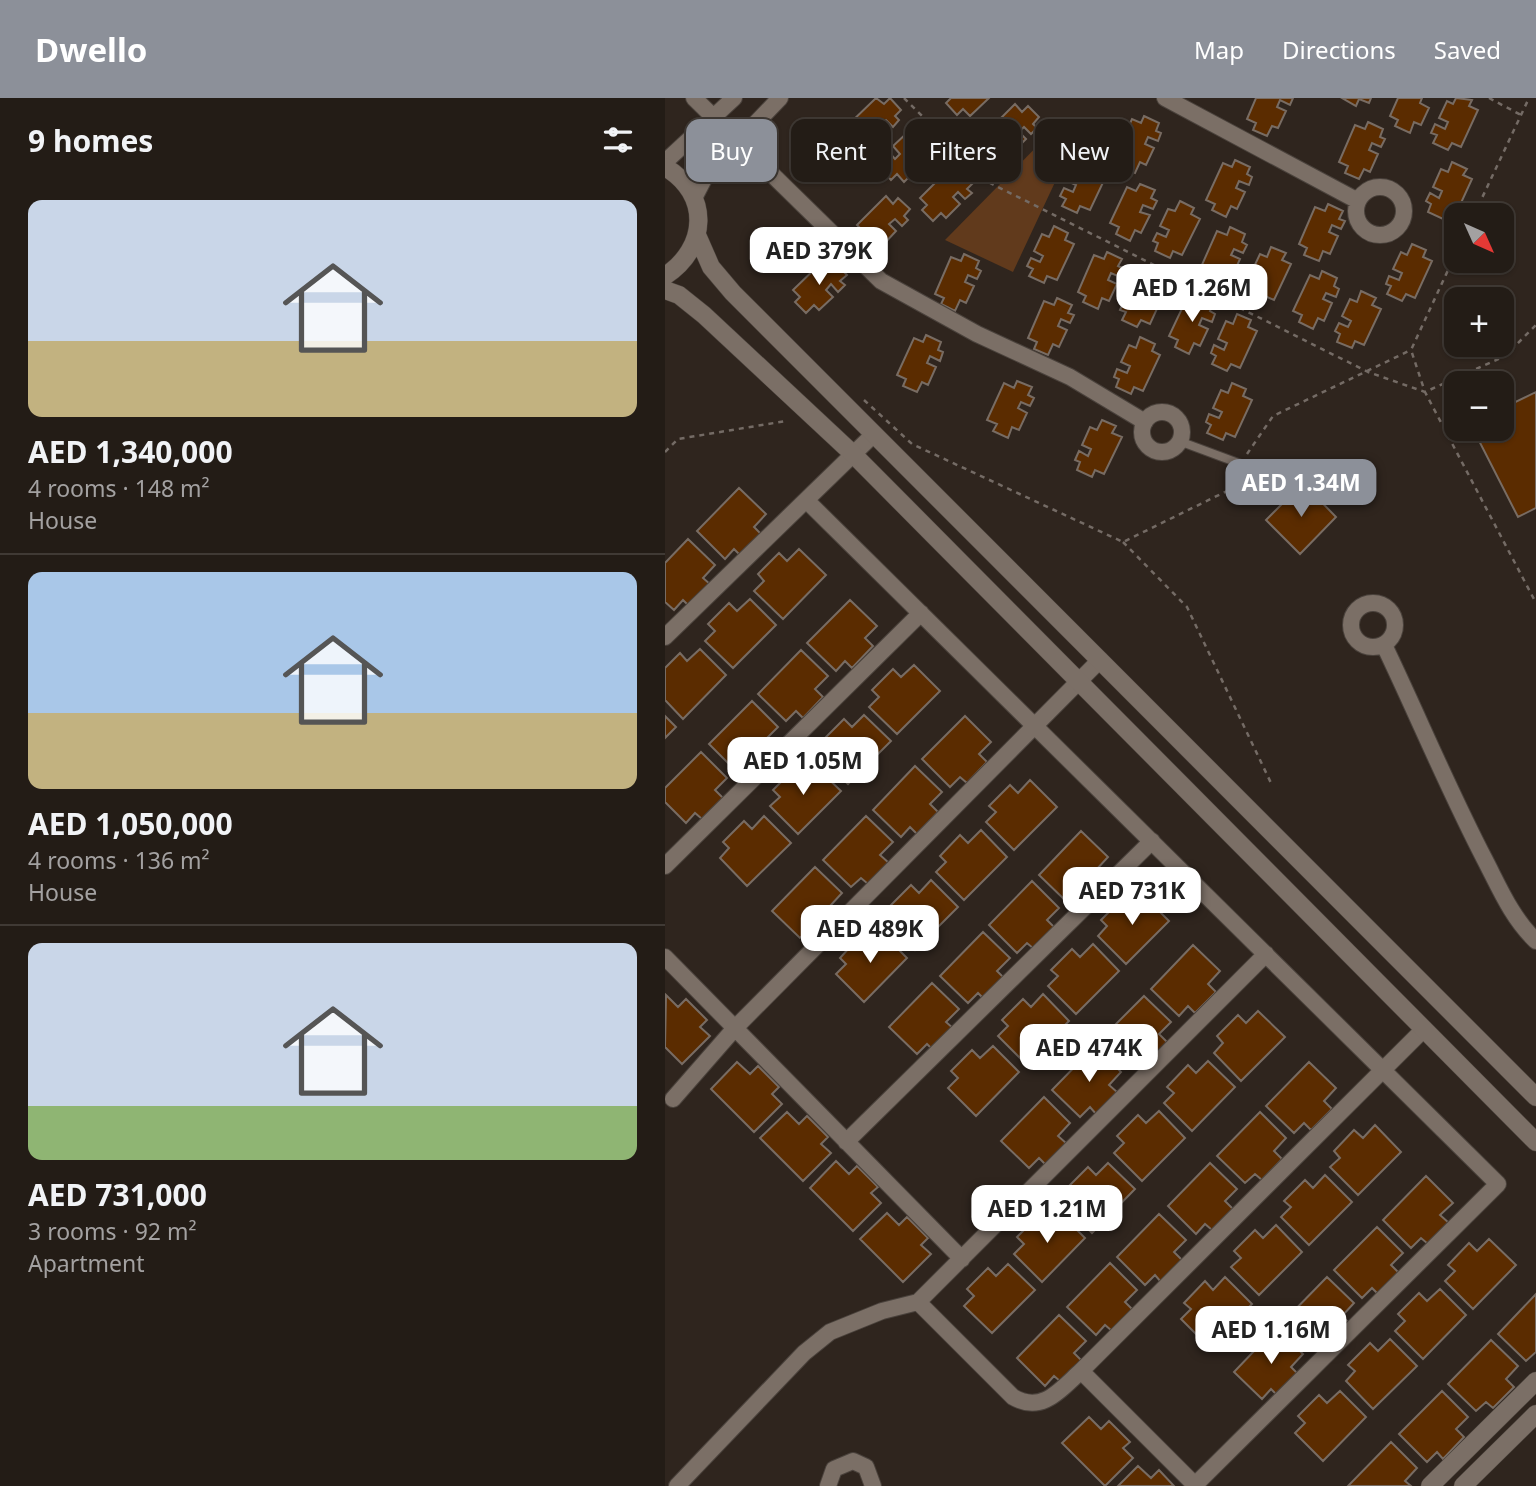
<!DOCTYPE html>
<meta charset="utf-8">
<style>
body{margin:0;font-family:"Noto Sans",sans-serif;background:#2f2923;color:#f1f3f6;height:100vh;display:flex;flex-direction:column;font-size:26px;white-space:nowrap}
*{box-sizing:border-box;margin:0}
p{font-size:23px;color:#a3a1a1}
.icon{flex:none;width:38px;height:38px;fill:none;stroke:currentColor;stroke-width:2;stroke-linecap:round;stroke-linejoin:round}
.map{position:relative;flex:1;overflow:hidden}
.drawer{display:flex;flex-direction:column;background:#231c16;width:665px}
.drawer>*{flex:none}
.top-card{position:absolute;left:21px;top:21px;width:665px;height:63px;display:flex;gap:14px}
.needle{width:46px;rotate:135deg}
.buttons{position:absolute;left:779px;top:105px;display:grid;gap:14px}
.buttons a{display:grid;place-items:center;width:70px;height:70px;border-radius:14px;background:#231c16;box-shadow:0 2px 5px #0004,0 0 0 2px #403a35;font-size:35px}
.price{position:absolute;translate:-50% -60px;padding:0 16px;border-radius:14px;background:#fff;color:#222;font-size:23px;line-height:46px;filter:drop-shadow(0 2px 4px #0008)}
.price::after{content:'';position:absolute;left:50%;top:42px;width:21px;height:16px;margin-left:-10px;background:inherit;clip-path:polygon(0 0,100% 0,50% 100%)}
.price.current{background:#8c9099;color:#fff}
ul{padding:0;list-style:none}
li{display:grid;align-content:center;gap:14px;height:371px;padding:0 28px}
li+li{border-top:2px solid #403a35}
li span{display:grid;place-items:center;height:217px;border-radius:14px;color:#555}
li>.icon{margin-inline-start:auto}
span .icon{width:126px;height:126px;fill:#fffc;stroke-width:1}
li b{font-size:30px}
h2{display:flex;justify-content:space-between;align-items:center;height:84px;padding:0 28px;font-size:30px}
.tag{padding:0 24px;border-radius:14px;background:#231c16;box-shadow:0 2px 5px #0004,0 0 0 2px #403a35;font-size:24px;line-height:63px}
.tag.current{background:#8c9099;color:#fff}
header{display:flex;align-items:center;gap:42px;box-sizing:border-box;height:98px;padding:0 35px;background:#8c9099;color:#fff}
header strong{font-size:33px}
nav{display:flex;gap:38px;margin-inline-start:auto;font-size:24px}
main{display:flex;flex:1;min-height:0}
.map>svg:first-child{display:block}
</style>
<header>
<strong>Dwello</strong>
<nav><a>Map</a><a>Directions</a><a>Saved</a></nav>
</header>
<main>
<section class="drawer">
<h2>9 homes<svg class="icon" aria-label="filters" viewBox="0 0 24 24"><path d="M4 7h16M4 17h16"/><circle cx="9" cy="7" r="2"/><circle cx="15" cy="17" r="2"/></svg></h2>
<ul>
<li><span style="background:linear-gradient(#c9d6e8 65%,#c2b280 0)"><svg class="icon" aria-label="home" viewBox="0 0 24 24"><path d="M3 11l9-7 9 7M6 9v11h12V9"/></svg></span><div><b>AED 1,340,000</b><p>4 rooms · 148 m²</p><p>House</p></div></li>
<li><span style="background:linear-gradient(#a9c7e8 65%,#c2b280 0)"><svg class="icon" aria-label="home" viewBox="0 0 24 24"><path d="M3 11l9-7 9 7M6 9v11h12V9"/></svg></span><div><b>AED 1,050,000</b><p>4 rooms · 136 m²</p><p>House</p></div></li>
<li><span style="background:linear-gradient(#c9d6e8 75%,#8fb573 0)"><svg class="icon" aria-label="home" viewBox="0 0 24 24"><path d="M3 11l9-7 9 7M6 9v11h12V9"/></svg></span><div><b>AED 731,000</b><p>3 rooms · 92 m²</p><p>Apartment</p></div></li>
</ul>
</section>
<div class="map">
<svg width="871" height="1388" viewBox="0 0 871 1388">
<rect width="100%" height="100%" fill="#2f251e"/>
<path fill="#613a1c" d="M387,33L406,50L348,174L280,142Z"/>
<path fill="#5b2c00" stroke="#786c63" stroke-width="2" d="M211,0L219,6L225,0L236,12L230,18L234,22L228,29L221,22L215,27L223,34L209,48L204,43L196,51L185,40L190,34L183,27Z
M286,0H324L305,18L298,11L292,17L281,5Z
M591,0H628L625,7L615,2L612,9L621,13L613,30L607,28L602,38L588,32L591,25L582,21Z
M677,0H706L704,5L694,1L691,8Z
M733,0H757L755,5L764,10L756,27L749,24L745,35L730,28L733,22L725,18Z
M791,0L807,2L804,8L813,12L796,49L787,45L783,52L768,45L772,37L766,35L770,26L780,31L783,24L774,20L782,3L788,6Z
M350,6L357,14L363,8L374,19L368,26L372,30L366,36L359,29L354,34L361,41L347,55L342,50L334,58L323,47L328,42L321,35Z
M479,18L494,25L491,33L496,35L493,43L483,39L480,46L489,50L481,67L475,64L470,75L456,69L459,62L450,58L467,21L476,25Z
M703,24L718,31L715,39L720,41L716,49L707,45L704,52L713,56L705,74L699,71L694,81L680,75L683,68L674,64L690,27L700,31Z
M255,32L266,43L261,48L268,55L239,84L232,76L226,82L215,70L221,64L216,60L223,53L230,61L235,56L228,48L242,35L247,40Z
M422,58L436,65L433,72L442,76L425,112L415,108L412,115L397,108L401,101L395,98L399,90L408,94L411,87L402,83L410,66L417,69Z
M570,62L585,69L582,76L587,79L584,87L574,83L571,90L580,94L572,111L566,108L561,119L547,112L550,106L541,102L558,65L567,69Z
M787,64L802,71L798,77L807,81L790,118L781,114L778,121L763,114L766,106L761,103L765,95L774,100L777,93L768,89L776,71L783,74Z
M284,71L291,78L297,73L309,84L302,91L307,95L300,101L293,94L288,99L295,106L281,120L276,115L268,123L257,112L262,107L255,100Z
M475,86L490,92L486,100L492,103L488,111L478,107L475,114L485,117L476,135L470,132L465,143L451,136L454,129L445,125L462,89L471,93Z
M221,98L228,106L233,100L245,111L239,118L243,122L237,128L230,121L224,126L231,133L218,147L213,142L205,150L194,139L199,134L192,127Z
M515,103L529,110L526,116L535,121L517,157L508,153L505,160L490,153L493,145L488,143L492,135L501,139L504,132L495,128L503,111L510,113Z
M663,106L678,113L674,121L680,123L676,131L667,127L664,134L673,138L665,156L658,153L654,163L639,157L642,150L634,146L650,109L660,113Z
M389,128L403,135L400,142L409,146L392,182L382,178L379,185L364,178L368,171L362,168L366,160L375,164L378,158L369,153L377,136L384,139Z
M565,129L580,136L577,144L582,147L578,155L569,151L566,157L575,161L567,179L560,176L556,186L542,180L545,173L536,169L552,133L562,137Z
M747,146L761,152L758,159L767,163L750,200L741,196L737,203L722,196L726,188L721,186L724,178L734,182L737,175L728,171L736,154L742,157Z
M606,149L621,155L617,162L626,166L609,202L600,198L597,205L582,199L585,191L580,188L584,180L593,184L596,178L587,173L595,156L602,159Z
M442,154L457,161L453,168L459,171L455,179L446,175L443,182L452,186L444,203L437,200L433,211L418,204L421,198L413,194L429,157L439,161Z
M299,156L314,163L311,170L316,173L312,181L303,177L300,184L309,188L301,205L295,202L290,213L276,206L279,200L270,196L286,159L296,163Z
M157,164L164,171L170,165L182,177L175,183L180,187L173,194L166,186L161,192L168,199L154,212L149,207L141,215L130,204L135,199L128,192Z
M482,172L496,178L493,185L502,189L485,226L476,222L472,229L457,222L461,214L455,212L459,203L469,208L472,201L463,197L471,179L477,182Z
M657,173L672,180L669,188L674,191L671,199L661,195L658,201L667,205L659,223L653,220L648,231L634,224L637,217L628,213L645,177L654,181Z
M696,193L711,200L707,207L716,211L699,247L690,243L687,250L672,244L675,236L670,233L674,225L683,229L686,223L677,218L685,201L692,204Z
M533,199L548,206L545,213L550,216L547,224L537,220L534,227L543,231L535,248L529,245L524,256L510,249L513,242L504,238L521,202L530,206Z
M392,200L407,207L403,215L409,217L405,225L396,221L393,228L402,232L394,249L388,246L383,257L369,251L372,244L363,240L379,203L389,207Z
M572,216L586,222L583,229L592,233L575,270L566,266L562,273L547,266L551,258L546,255L549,247L559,252L562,245L553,241L561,223L568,226Z
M261,237L276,244L273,252L278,254L275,263L265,258L262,265L271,269L263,287L257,284L252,294L238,288L241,281L232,277L249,240L258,244Z
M475,239L490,246L487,253L495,257L478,293L469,289L466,296L451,289L454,281L449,279L452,271L462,275L465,268L456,264L464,247L471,250Z
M352,283L367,289L363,297L369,300L365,308L356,304L353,310L362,315L354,332L347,329L343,340L328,333L332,326L322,322L339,285L349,290Z
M567,285L581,291L578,298L587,302L570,339L561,335L558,342L542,335L546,327L541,324L544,316L554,320L557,314L548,310L556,292L563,295Z
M871,294V410L853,419L808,331H836V311Z
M437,322L451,328L447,335L457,339L439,376L430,372L427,379L412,372L415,364L410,362L414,353L423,358L426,351L417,347L425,329L432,332Z
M638,385L671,419L635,456L601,422Z
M74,390L101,416L89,429L97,437L76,458L69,451L60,461L32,433Z
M23,441L50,467L38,480L46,487L25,509L18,502L9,512L0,504V465Z
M134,451L161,477L118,521L89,493L99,483L93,476L114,455L122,463Z
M85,501L111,527L68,570L40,543L50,533L43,526L64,505L72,513Z
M185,502L212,528L200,540L208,548L187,570L180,563L171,573L142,545Z
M35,551L61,577L18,621L0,602V570L15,555L22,563Z
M136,552L163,578L150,591L158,599L138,620L131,613L121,623L93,596Z
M249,567L275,593L232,636L204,609L214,599L207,592L228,571L236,579Z
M87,603L113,629L101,641L109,649L88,671L82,664L72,674L44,646Z
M199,617L226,643L183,686L155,659L164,649L158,642L179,621L187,629Z
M0,618L11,629L0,640Z
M300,618L326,644L314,656L322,664L302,685L295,679L285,689L257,661Z
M36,654L62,680L50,692L58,700L37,721L30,715L21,725L0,704V690Z
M149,667L176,693L133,736L105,708L115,699L108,692L129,671L137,679Z
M250,668L277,694L265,706L273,714L252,736L245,729L236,739L208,712Z
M365,682L392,709L349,752L321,724L331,714L324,708L345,687L353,695Z
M99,718L126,745L82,788L55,760L64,750L58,744L79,723L87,731Z
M201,718L228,744L215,757L224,765L203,786L196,780L186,789L158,762Z
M316,732L342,759L299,802L271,774L281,764L275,758L295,737L303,745Z
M416,733L443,759L431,772L439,780L418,801L412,794L402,804L374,777Z
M150,769L177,795L165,808L173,816L152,837L145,831L135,840L107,813Z
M266,782L293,809L250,852L222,824L231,814L225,808L246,787L254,795Z
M367,783L394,810L382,822L390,830L369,851L362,845L352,855L324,827Z
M477,796L504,823L461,866L433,838L442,828L436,822L457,801L465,809Z
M216,834L242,860L199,904L171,876L181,866L175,860L195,838L203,846Z
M318,834L345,860L332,873L340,881L320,902L313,895L303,905L275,878Z
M428,846L454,873L411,916L383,888L393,878L386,872L407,851L415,859Z
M528,847L555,873L543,886L551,894L530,915L523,908L514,918L486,891Z
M267,885L294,911L281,924L289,931L269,953L262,946L252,956L224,929Z
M378,896L404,923L361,966L333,938L343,928L337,922L358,901L366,909Z
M1,897L13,909L21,901L42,922L35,929L45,938L17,966L0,949Z
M479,898L506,924L494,936L502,944L481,965L474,959L464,969L436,941Z
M593,913L620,939L576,983L549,955L558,945L552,938L573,917L581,925Z
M328,948L354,974L311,1018L283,990L293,980L286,973L307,952L315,960Z
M430,948L456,974L444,987L452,994L431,1016L425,1009L415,1019L387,992Z
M543,963L570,989L527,1033L499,1005L509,995L502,989L523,967L531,975Z
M72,964L85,976L93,968L114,989L107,996L117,1006L89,1034L46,991Z
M644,964L671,990L659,1003L667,1011L646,1032L639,1025L629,1035L601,1008Z
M379,999L405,1025L393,1038L401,1045L381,1067L374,1060L364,1070L336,1043Z
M494,1013L520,1040L477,1083L449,1055L459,1045L452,1038L473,1017L481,1025Z
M122,1014L134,1026L142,1018L163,1039L156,1046L166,1055L138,1083L95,1040Z
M595,1014L621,1040L609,1053L617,1061L597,1082L590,1076L580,1085L552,1058Z
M710,1027L736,1054L693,1097L665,1069L675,1060L669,1053L689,1032L698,1040Z
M171,1063L184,1076L192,1068L213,1089L206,1095L216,1105L188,1133L145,1090Z
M443,1065L470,1091L427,1135L399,1107L409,1097L402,1090L423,1069L431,1077Z
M545,1065L572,1091L560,1103L568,1111L547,1132L540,1126L531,1136L503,1108Z
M660,1077L687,1104L644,1147L616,1119L626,1109L619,1103L640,1082L648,1090Z
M761,1078L788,1105L775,1117L784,1125L763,1146L756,1140L746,1150L718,1122Z
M394,1114L420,1140L377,1184L349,1156L359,1146L352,1139L373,1118L381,1126Z
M222,1115L234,1127L242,1119L263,1140L256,1147L266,1156L238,1184L195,1141Z
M494,1116L521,1142L509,1154L517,1162L496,1184L490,1177L480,1187L452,1159Z
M611,1127L637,1154L594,1197L566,1169L576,1160L569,1153L590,1132L598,1140Z
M712,1129L738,1155L726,1167L734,1175L713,1196L707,1190L697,1200L669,1172Z
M824,1141L851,1167L808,1211L780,1183L790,1173L783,1167L804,1145L812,1153Z
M445,1165L472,1192L460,1204L468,1212L447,1233L440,1227L431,1237L402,1209Z
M343,1166L370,1192L327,1235L299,1208L309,1198L302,1191L323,1170L331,1178Z
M560,1179L587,1206L544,1249L516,1221L526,1211L519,1205L540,1183L548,1192Z
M662,1179L689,1205L677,1218L685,1226L664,1247L657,1240L648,1250L619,1223Z
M775,1191L801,1217L758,1261L730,1233L740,1223L733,1216L754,1195L762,1203Z
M871,1196V1254L861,1263L833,1236Z
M394,1217L421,1243L409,1255L417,1263L396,1284L389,1278L380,1288L352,1260Z
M611,1230L638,1256L626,1269L634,1277L613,1298L606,1291L597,1301L569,1274Z
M725,1241L752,1268L708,1311L681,1283L690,1273L683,1267L705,1245L713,1253Z
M826,1242L853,1268L841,1281L849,1289L828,1310L821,1304L811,1313L783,1286Z
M675,1293L701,1319L658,1363L630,1335L640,1325L633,1318L654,1297L662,1305Z
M777,1293L803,1319L791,1331L799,1339L778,1361L772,1354L762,1364L734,1336Z
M424,1319L436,1331L444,1323L465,1344L458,1350L468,1360L440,1388L397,1345Z
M726,1344L752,1370L740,1383L746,1388H683Z
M473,1368L486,1380L494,1372L509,1388H453Z"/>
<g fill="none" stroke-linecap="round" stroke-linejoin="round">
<g stroke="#4a423c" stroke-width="10">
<path id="service" d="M514,343L576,366"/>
</g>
<g stroke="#4a423c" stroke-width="18">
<path id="minor" d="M29,0L216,183L312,236L405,279L480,324
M500,0L693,103
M0,64L69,0
M691 113a24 24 0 1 1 48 0a24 24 0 1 1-48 0Z
M29,100L41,77L115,0
M477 334a20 20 0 1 1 40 0a20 20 0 1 1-40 0Z
M141,402L833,1086L530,1387
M686 527a22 22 0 1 1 44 0a22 22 0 1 1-44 0Z
M0,539L209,336
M719,547C753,618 783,691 820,762C835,791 847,820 871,843
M0,768L256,515
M0,859L297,1161
M8,1001L70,930L435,562
M181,1044L487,743
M253,1204L601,856
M416,1273L759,931
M12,1388L139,1255L165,1234L217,1213L253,1204L348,1299C377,1316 395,1292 416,1273L531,1388
M163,1388L169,1371L188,1363L201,1369L208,1388"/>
</g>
<g stroke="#4a423c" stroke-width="19">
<path id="tertiary" d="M0,69C46,96 43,150 0,178
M32,137L46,169L68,195L871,999
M0,192L14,197L39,217L188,356L871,1044
M765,1388L871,1283
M798,1388L871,1316"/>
</g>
<path stroke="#746b65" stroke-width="2.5" stroke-dasharray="5 5" stroke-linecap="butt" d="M239,0L325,85L703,274L760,294L840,258L871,227
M824,0L856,17
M809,117L864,0
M791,155L746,252L760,294L871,505
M199,302L247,346L458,444L562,393L572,374
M0,354L13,341L121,323
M582,356L608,318L746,252
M458,444L522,509L606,685"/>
<use href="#service" stroke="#7b6f66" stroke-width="8"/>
<use href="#minor" stroke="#7b6f66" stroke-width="16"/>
<use href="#tertiary" stroke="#7b6f66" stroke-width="18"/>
</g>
</svg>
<div class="buttons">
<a><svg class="needle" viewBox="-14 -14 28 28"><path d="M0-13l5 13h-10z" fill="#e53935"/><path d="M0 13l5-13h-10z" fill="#a3a1a1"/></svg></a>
<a>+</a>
<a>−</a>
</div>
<b class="price" style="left:154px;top:189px">AED 379K</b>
<b class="price" style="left:527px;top:226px">AED 1.26M</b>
<b class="price current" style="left:636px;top:421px">AED 1.34M</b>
<b class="price" style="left:138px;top:699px">AED 1.05M</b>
<b class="price" style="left:467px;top:829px">AED 731K</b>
<b class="price" style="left:205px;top:867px">AED 489K</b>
<b class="price" style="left:424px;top:986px">AED 474K</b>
<b class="price" style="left:382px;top:1147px">AED 1.21M</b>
<b class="price" style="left:606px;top:1268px">AED 1.16M</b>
<div class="top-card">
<a class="tag current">Buy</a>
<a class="tag">Rent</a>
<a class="tag">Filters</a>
<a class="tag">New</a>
</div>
</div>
</main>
